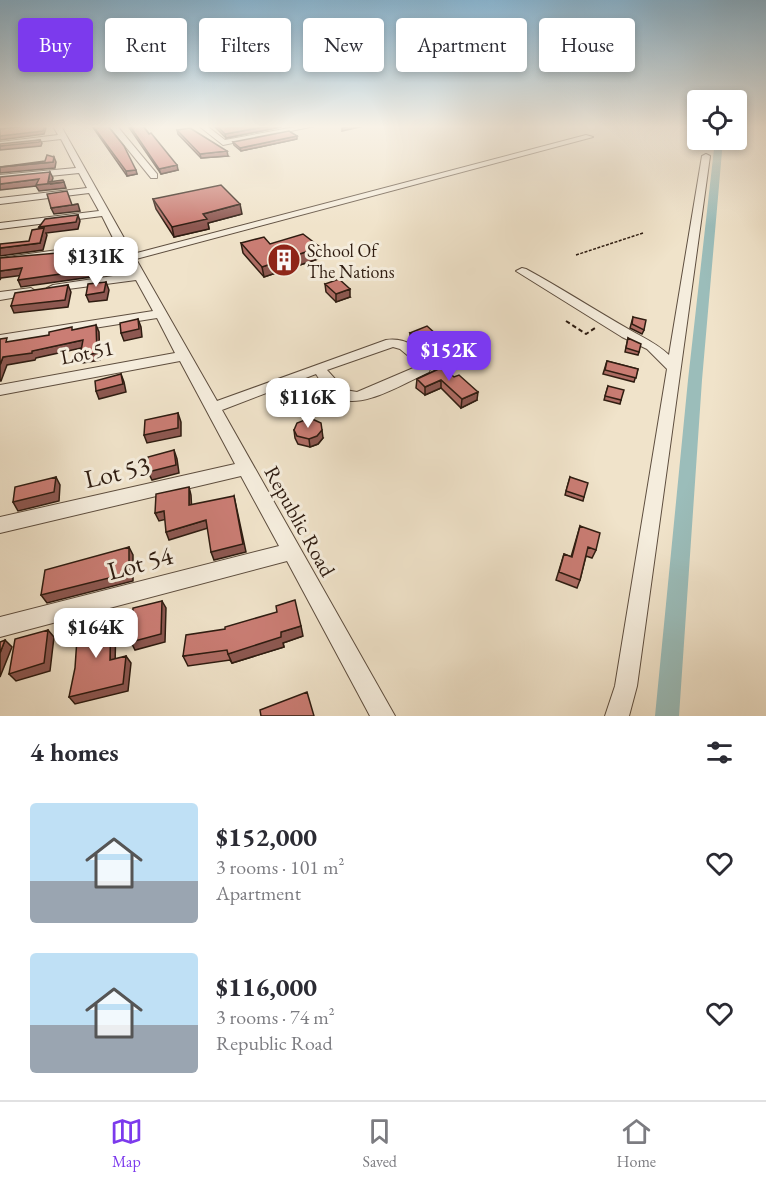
<!DOCTYPE html>
<meta charset="utf-8">
<style>
body{margin:0;font-family:"EB Garamond",serif;background:#f2f2f3;color:#2b2b33;height:100vh;display:flex;flex-direction:column;font-size:22px;white-space:nowrap}
*{box-sizing:border-box;margin:0}
p{font-size:20px;color:#7c7c81}
.icon{flex:none;width:33px;height:33px;fill:none;stroke:currentColor;stroke-width:2;stroke-linecap:round;stroke-linejoin:round}
.map{position:relative;height:716px;overflow:hidden}
.side{display:flex;flex-direction:column;background:#fff;flex:1}
.side>*{flex:none}
.hud{position:absolute;left:18px;top:18px;width:730px;height:54px;display:flex;gap:12px}
.controls{position:absolute;left:687px;top:90px;display:grid;gap:12px}
.controls a{display:grid;place-items:center;width:60px;height:60px;border-radius:6px;background:#fff;box-shadow:0 3px 9px #0003;font-size:30px}
.price{position:absolute;translate:-50% -51px;padding:0 14px;border-radius:12px;background:#fff;color:#222;font-size:20px;line-height:39px;filter:drop-shadow(0 2px 3px #0008)}
.price::after{content:'';position:absolute;left:50%;top:36px;width:18px;height:14px;margin-left:-9px;background:inherit;clip-path:polygon(0 0,100% 0,50% 100%)}
.price.on{background:#7c3aed;color:#fff}
ul{padding:0;list-style:none}
li{display:flex;align-items:center;gap:18px;height:150px;padding:0 30px}
li span{display:grid;place-items:center;flex:none;width:168px;height:120px;border-radius:6px;color:#555}
li>.icon{margin-inline-start:auto}
span .icon{width:72px;height:72px;fill:#fffc;stroke-width:1}
li b{font-size:26px}
h2{display:flex;justify-content:space-between;align-items:center;height:72px;padding:0 30px;font-size:26px}
.tag{padding:0 21px;border-radius:6px;background:#fff;box-shadow:0 3px 9px #0003;font-size:21px;line-height:54px}
.tag.on{background:#7c3aed;color:#fff}
.tabs{display:flex;justify-content:space-around;align-items:center;height:84px;border-top:2px solid #e1e1e2;background:#fff;font-size:16px;color:#7c7c81}
.tabs a{display:grid;justify-items:center;gap:3px}
.tabs .on{color:#7c3aed}
.map>svg:first-child{display:block}
</style>
<div class="map">
<svg width="766" height="716" viewBox="0 0 766 716">
<rect width="100%" height="100%" fill="#f0e3ca"/>
<filter id="stains"><feTurbulence type="fractalNoise" baseFrequency=".00333" numOctaves="4"/><feColorMatrix values="0 0 0 0 .2 0 0 0 0 .09 0 0 0 0 .02 0 0 0 .5 -.17"/></filter>
<radialGradient id="worn" r=".72"><stop offset=".6" stop-color="#630" stop-opacity="0"/><stop offset="1" stop-color="#630" stop-opacity=".3"/></radialGradient>
<g fill="none" stroke-linecap="round" stroke-linejoin="round">
<path fill="#9bbdba" fill-rule="evenodd" d="M715,140H723L702,380L679,716H655L688,380Z"/>
<g stroke="#5e4e3f" stroke-width="2">
<path id="minor" d="M53,126H61L133,254L586,135L593,137L136,259L217,401L386,340C405,337 421,348 432,363L429,372C404,383 358,413 334,396C326,390 321,382 316,374L222,410L395,716H370L287,561L0,637V617L279,546L241,476L0,533V517L235,464L180,361L0,395V385L175,353L157,318L0,343V335L153,311L136,280L53,291L47,288L53,285L133,273L119,247L0,264V258L115,242L102,216L0,229V223L99,211L89,193L0,204V198L87,188L79,173L0,181V175L76,168L61,139L0,146V142L58,135ZM393,347L400,349L418,364V366L357,392L345,390L327,370Z
M109,126H117L157,174V178H151Z
M199,126H207L225,140L300,126H315L223,145Z
M706,154L710,156L637,686L629,716H605L615,686L667,369L647,349L622,337L516,271L522,268L526,269C561,288 595,310 630,330C646,339 656,343 669,355L702,156Z
M31,288L37,292L35,294L0,300V292Z"/>
</g>
<path stroke="#2e1c11" stroke-width="1.5" stroke-dasharray="3 1.5" stroke-linecap="butt" d="M709,150L710,140
M576,255L643,233"/>
<path stroke="#2e1c11" stroke-width="2" stroke-dasharray="4.5 3" stroke-linecap="butt" d="M566,321L586,334L595,328"/>
<use href="#minor" fill="#f5eddd" fill-rule="evenodd"/>
</g>
<path fill="#ae6c64" stroke="#2e1c11" stroke-width="1.5" d="M92,126H108L137,174L127,176Z
M128,126H143L178,170L161,174Z
M214,126H281V127L226,138Z
M177,130L228,156L201,158L178,134Z
M297,139L241,151L234,145L233,142Z
M153,199L242,214L208,223L209,229L174,237L156,209Z
M241,243L320,247L321,258L264,277L243,253Z
M325,284L350,297L336,302L326,292Z
M633,317L644,330L642,334L630,328Z
M410,333L456,361L439,369L424,351L410,340Z
M628,338L639,352L638,355L625,352Z
M607,361L638,369L634,382L603,374Z
M443,367L477,400L461,408L441,388L425,395L416,388L417,379Z
M608,386L621,400L620,404L604,400Z
M294,430L323,438L318,444L310,447L298,444L295,438Z
M570,477L584,497L583,501L565,495Z
M580,526L596,550L592,558L586,556L580,580L577,588L556,580L564,554L571,557Z
M303,636L283,643L284,647L232,663L230,660L188,666L183,656Z"/>
<path fill="#8d5851" stroke="#2e1c11" stroke-width="1.5" d="M45,126L46,128L44,134L0,140V136Z
M269,126H281V127L226,138L225,134Z
M350,126H364L342,131V128Z
M297,136V139L241,151L240,148Z
M40,140L42,143L41,146L0,150V146Z
M227,151L228,156L201,158L200,154Z
M54,157L56,162L55,168L0,173V167L53,162Z
M177,165L178,170L161,174L159,169Z
M136,170L137,174L127,176L126,171Z
M50,172L53,178L51,184L64,182L66,188L39,191L36,186L0,190V184L39,179L48,182Z
M78,204L80,211L54,214L51,208Z
M240,204L242,214L208,223L209,229L174,237L172,227L203,214Z
M78,215L80,221L78,229L46,233L47,235L43,250L0,256V248L40,243L42,234L39,227Z
M320,247L321,258L264,277L262,267Z
M69,252L71,259L68,273L90,264L92,271L91,277L21,287L18,280L65,267Z
M22,268L25,275L1,278L0,280V271Z
M106,282L109,290L107,300L89,302L86,295Z
M68,285L71,292L68,307L14,313L11,306Z
M350,289V297L336,302V294Z
M138,319L141,327L142,337L124,341L121,333Z
M96,325L99,332L100,360L83,363L80,356Z
M83,340L86,347L36,358L35,360L7,365L1,381H0V365L3,357Z
M457,353L456,361L439,369V361Z
M121,374L124,382L126,392L99,399L96,391Z
M441,380V388L425,395V387Z
M478,392L477,400L461,408L462,399Z
M178,413L181,422V436L147,443L144,435Z
M322,430L323,438L318,444L310,447L309,439Z
M174,450L177,459L179,473L152,480L148,472Z
M56,477L60,485L59,501L18,511L13,502Z
M189,487L191,495L192,513L189,505Z
M234,496L246,552L214,560L211,552Z
M164,511L167,519L159,521L155,513Z
M206,520L208,528L169,540L166,532Z
M129,547L133,555V581L47,603L41,595Z
M162,601L166,608L165,642L135,650L131,642Z
M111,614L116,621L115,667L110,660Z
M301,626L303,636L283,643L284,647L232,663L228,654L281,632Z
M48,630L54,637L50,671L16,681L9,674Z
M5,640L12,647L0,677V653Z
M126,656L131,663L128,691L75,704L69,697Z"/>
<path fill="#ca7d74" stroke="#2e1c11" stroke-width="1.5" d="M28,126H44L43,131L0,136V129Z
M93,126H108L124,146L136,170L126,171Z
M130,126H143L149,134L151,133L177,165L159,169Z
M217,126H269L225,134Z
M190,128L227,151L200,154L177,130Z
M289,131L297,136L240,148L233,142Z
M40,140L39,142L0,146V144Z
M47,155L54,157L53,162L0,167L45,161Z
M50,172L48,182L63,180L64,182L36,185L39,179L0,184V177Z
M221,185L240,204L203,214L207,219L172,227L153,199Z
M67,191L72,205L78,204L51,208L47,194Z
M78,215L76,222L39,227L45,219Z
M44,228L40,243L0,248V244L29,241L32,230Z
M303,234L320,247L262,267L241,243L264,237L270,244Z
M69,252L65,267L90,264L89,270L18,280L22,268L0,271V258Z
M339,279L350,289L336,294L325,284Z
M106,282L104,292L86,295L88,284Z
M68,285L65,300L11,306L15,293Z
M633,317L646,320L644,330L632,324Z
M138,319L139,329L121,333L120,323Z
M96,325L97,353L80,356L83,340L32,351V353L3,357L0,365V339L7,338L6,342L49,335V332L72,327V330Z
M427,326L457,353L439,361L425,343L410,333Z
M628,338L641,344L639,352L626,348Z
M607,361L638,369L636,378L605,370Z
M443,367L454,377L459,375L478,392L462,399L441,380L425,387L417,379Z
M121,374L123,384L96,391L95,381Z
M608,386L624,390L621,400L605,396Z
M178,413V428L144,435L145,420Z
M310,418L321,423L322,430L317,436L309,439L297,436L294,430L297,423Z
M174,450L176,465L148,472V457Z
M56,477L54,492L13,502L15,487Z
M570,477L588,483L584,497L566,491Z
M189,487V505L234,496L243,544L211,552L206,520L166,532L164,511L155,513L156,494Z
M580,526L600,533L596,550L588,547L580,580L559,572L564,554L572,557Z
M129,547V573L41,595L45,570Z
M295,600L301,626L281,632V637L228,654L227,650L183,656L186,635L225,629V627L277,612L276,606Z
M162,601L161,634L131,642L133,608Z
M111,614L110,660L126,656L123,684L69,697L75,668L78,624Z
M48,630L44,663L9,674L15,639Z
M5,640L0,653V642Z
M307,692L314,716H261L260,710Z"/>
<linearGradient id="sky" x2="0" y2="1"><stop stop-color="#89b8d6"/><stop offset="0.56" stop-color="#f8f2e7"/><stop offset="1" stop-color="#f8f2e7" stop-opacity="0"/></linearGradient>
<rect width="766" height="226" fill="url(#sky)"/>
<defs>
<g id="building-disc" transform="scale(1.725)"><circle r="9.5" fill="#8f2418" stroke="#f5eddd"/><path d="M-4-6H4V6H1V3H-1V6H-4ZM-2.5-4.3h1.7v1.8h-1.7ZM.8-4.3h1.7v1.8H.8ZM-2.5-1h1.7V.8h-1.7ZM.8-1h1.7V.8H.8Z" fill="#fff"/></g>
</defs>
<g fill-rule="evenodd">
<use href="#building-disc" x="284" y="260"/>
</g>
<g text-anchor="middle" dominant-baseline="central" stroke-width="6" stroke-linejoin="round" paint-order="stroke">
<g font-size="18" fill="#2e1c11" stroke="#f5eddd" text-anchor="start">
<text x="307" y="250">School Of<tspan x="307" dy="21">The Nations</tspan></text>
</g>
<g font-size="21" fill="#2e1c11" stroke="#f5eddd">
<text transform="translate(87 352) rotate(-11)">Lot 51</text>
<text transform="translate(300 521) rotate(61)">Republic Road</text>
</g>
<g font-size="26" fill="#2e1c11" stroke="#f5eddd">
<text transform="translate(117 472) rotate(-13)">Lot 53</text>
<text transform="translate(140 563) rotate(-15)">Lot 54</text>
</g>
</g>
<rect width="100%" height="100%" filter="url(#stains)"/>
<rect width="100%" height="100%" fill="url(#worn)"/>
</svg>
<div class="controls">
<a><svg class="icon" aria-label="locate" viewBox="0 0 24 24"><circle cx="12" cy="12" r="6"/><path d="M12 2v4M12 18v4M2 12h4M18 12h4"/></svg></a>
</div>
<b class="price" style="left:96px;top:288px">$131K</b>
<b class="price on" style="left:449px;top:382px">$152K</b>
<b class="price" style="left:308px;top:429px">$116K</b>
<b class="price" style="left:96px;top:659px">$164K</b>
<div class="hud">
<a class="tag on">Buy</a>
<a class="tag">Rent</a>
<a class="tag">Filters</a>
<a class="tag">New</a>
<a class="tag">Apartment</a>
<a class="tag">House</a>
</div>
</div>
<section class="side">
<h2>4 homes<svg class="icon" aria-label="filters" viewBox="0 0 24 24"><path d="M4 7h16M4 17h16"/><circle cx="9" cy="7" r="2"/><circle cx="15" cy="17" r="2"/></svg></h2>
<ul>
<li><span style="background:linear-gradient(#bfe0f5 65%,#9aa5b1 0)"><svg class="icon" aria-label="home" viewBox="0 0 24 24"><path d="M3 11l9-7 9 7M6 9v11h12V9"/></svg></span><div><b>$152,000</b><p>3 rooms · 101 m²</p><p>Apartment</p></div><svg class="icon" aria-label="heart" viewBox="0 0 24 24"><path d="M12 20l-8-8c-3-5 5-10 8-4 3-6 11-1 8 4z"/></svg></li>
<li><span style="background:linear-gradient(#bfe0f5 60%,#9aa5b1 0)"><svg class="icon" aria-label="home" viewBox="0 0 24 24"><path d="M3 11l9-7 9 7M6 9v11h12V9"/></svg></span><div><b>$116,000</b><p>3 rooms · 74 m²</p><p>Republic Road</p></div><svg class="icon" aria-label="heart" viewBox="0 0 24 24"><path d="M12 20l-8-8c-3-5 5-10 8-4 3-6 11-1 8 4z"/></svg></li>
</ul>
</section>
<nav class="tabs">
<a class="on"><svg class="icon" aria-label="map" viewBox="0 0 24 24"><path d="M3 6l6-2 6 2 6-2v14l-6 2-6-2-6 2zM9 4v14M15 6v14"/></svg>Map</a>
<a><svg class="icon" aria-label="saved" viewBox="0 0 24 24"><path d="M7 4h10v16l-5-4-5 4z"/></svg>Saved</a>
<a><svg class="icon" aria-label="home" viewBox="0 0 24 24"><path d="M3 11l9-7 9 7M6 9v11h12V9"/></svg>Home</a>
</nav>
